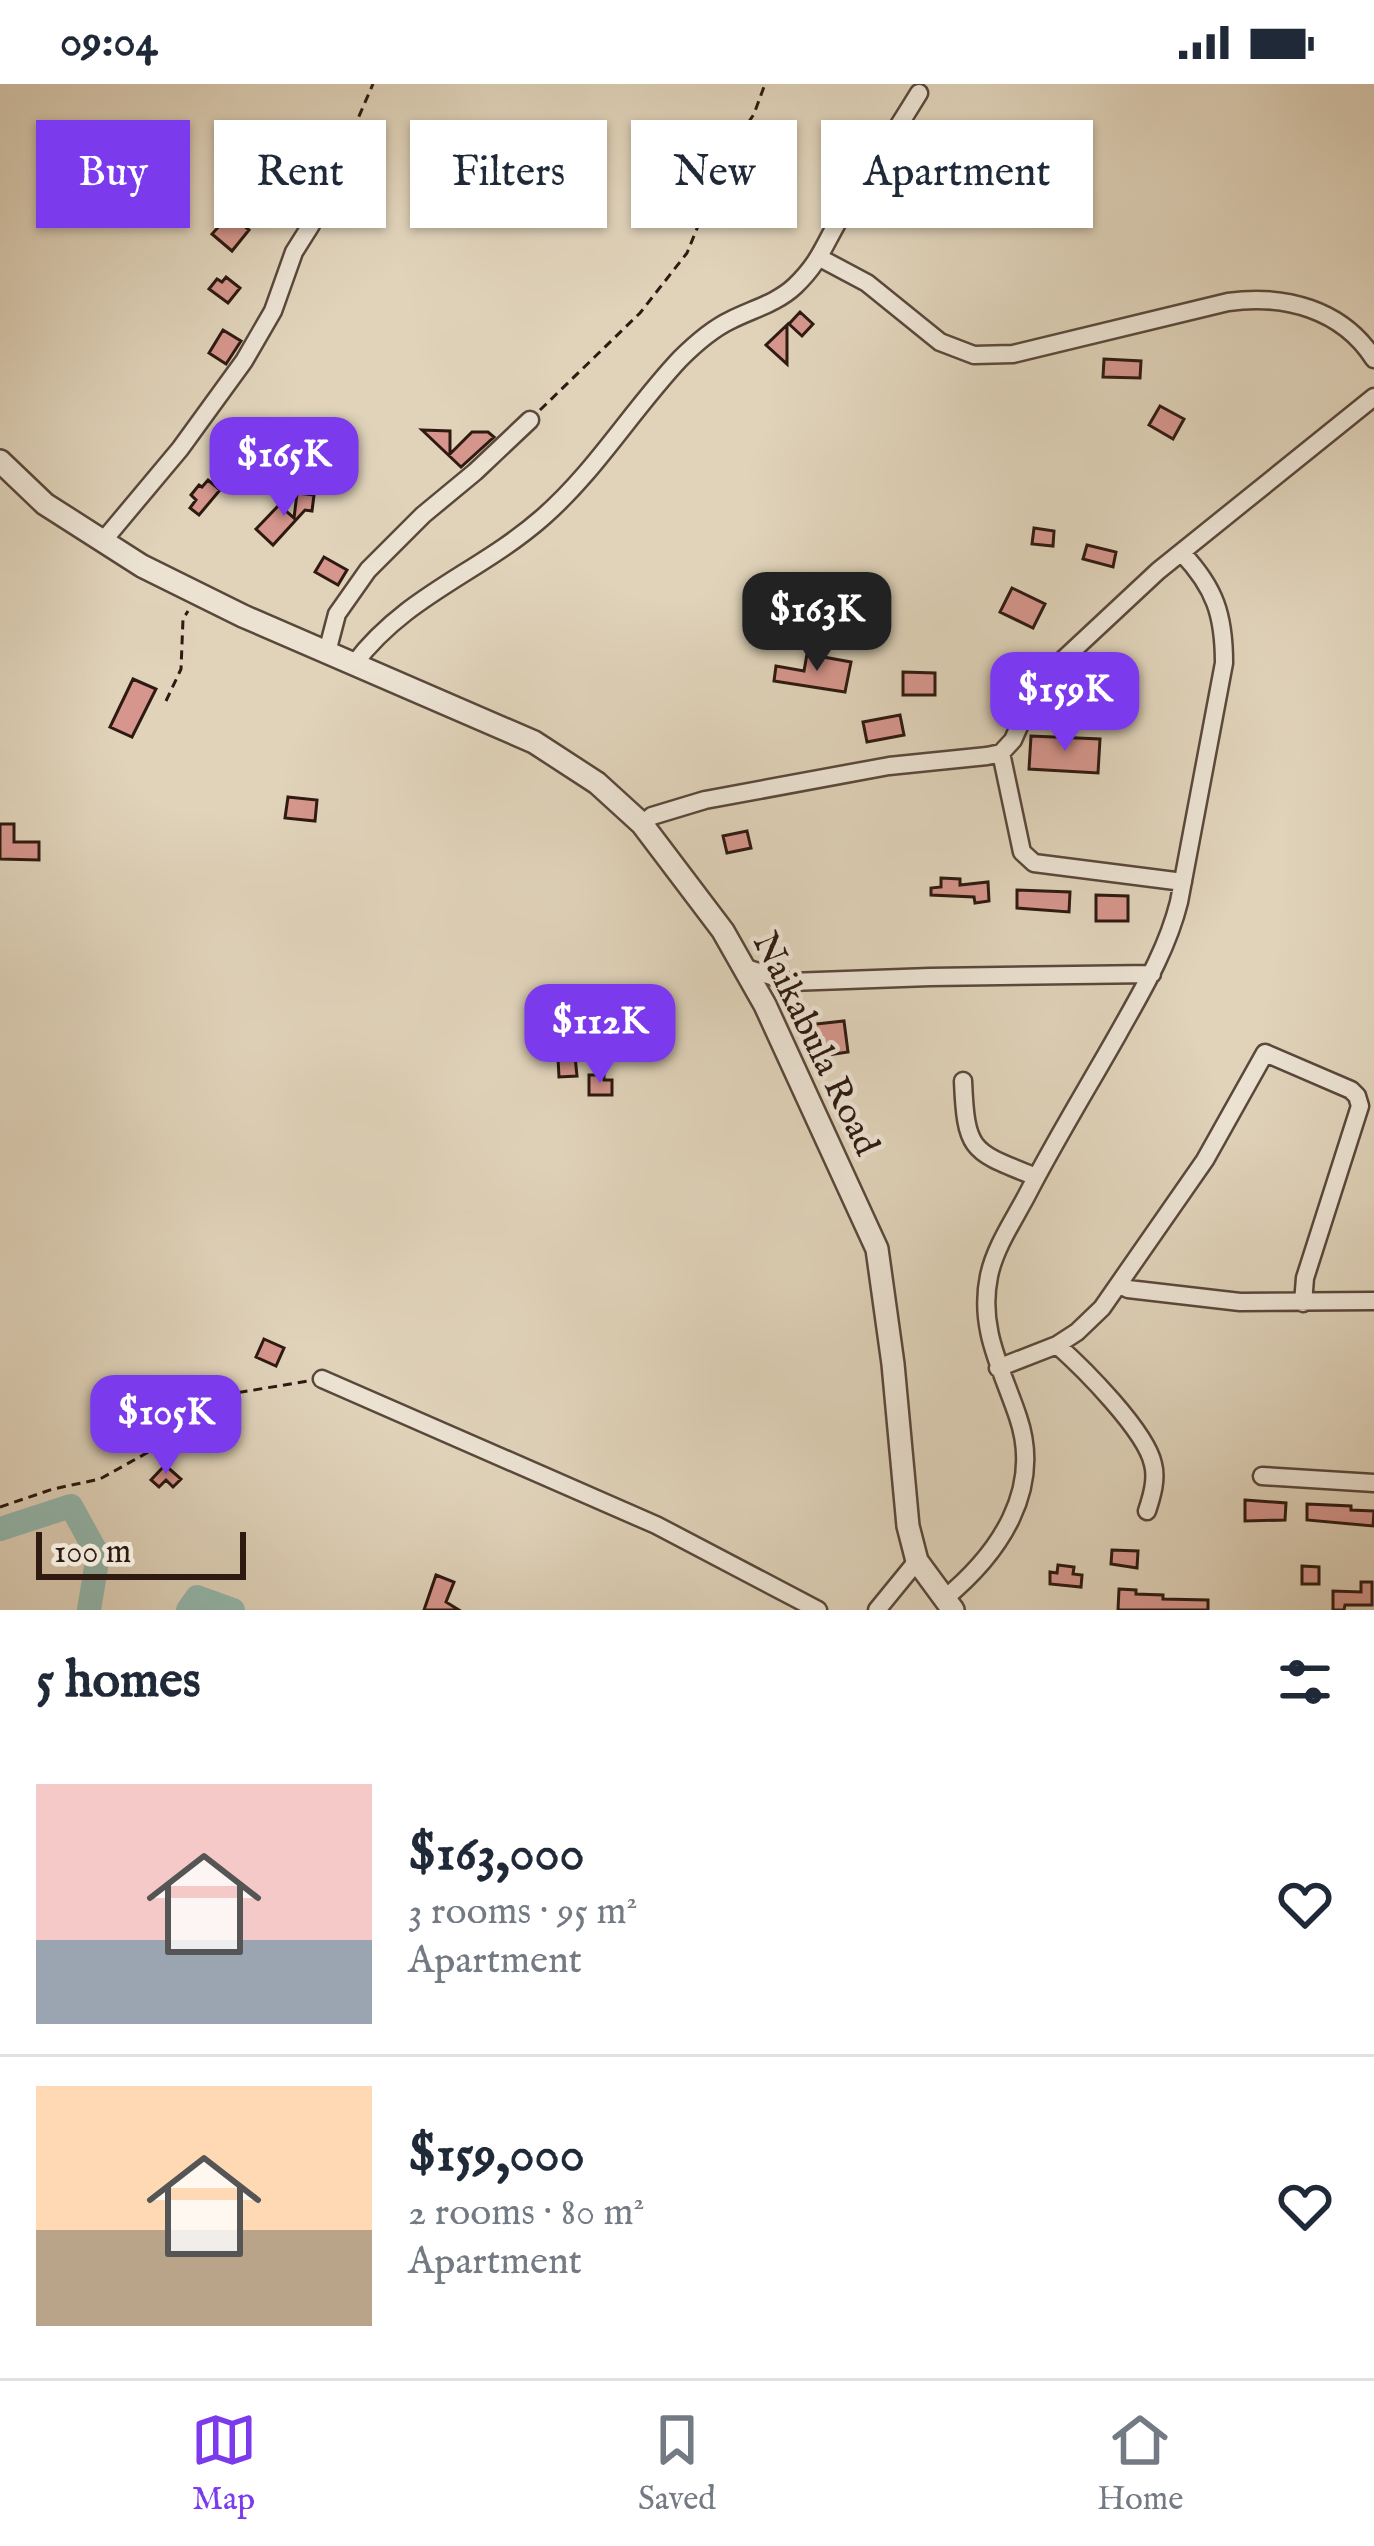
<!DOCTYPE html>
<meta charset="utf-8">
<style>
body{margin:0;font-family:"IM FELL English",serif;background:#f6f6f7;color:#1f2937;height:100vh;display:flex;flex-direction:column;font-size:45px;white-space:nowrap}
*{box-sizing:border-box;margin:0}
p{font-size:39px;color:#747a83}
.icon{flex:none;width:66px;height:66px;fill:none;stroke:currentColor;stroke-width:2;stroke-linecap:round;stroke-linejoin:round}
.map{position:relative;height:1526px;overflow:hidden}
.panel{display:flex;flex-direction:column;background:#fff;flex:1}
.panel>*{flex:none}
.banner{position:absolute;left:36px;top:36px;width:1302px;height:108px;display:flex;gap:24px}
.scale{position:absolute;left:36px;bottom:30px;width:210px;box-sizing:border-box;padding-left:12px;border:6px solid #2e1a11;border-top:0;font-size:33px;line-height:42px;white-space:nowrap;color:#2e1a11;-webkit-text-stroke:9px #ebe2d2;paint-order:stroke}
.price{position:absolute;translate:-50% -102px;padding:0 27px;border-radius:24px;background:#7c3aed;color:#fff;font-size:39px;line-height:78px;filter:drop-shadow(0 3px 6px #0008)}
.price::after{content:'';position:absolute;left:50%;top:72px;width:36px;height:27px;margin-left:-18px;background:inherit;clip-path:polygon(0 0,100% 0,50% 100%)}
.price.on{background:#222;color:#fff}
ul{padding:0;list-style:none}
li{display:flex;align-items:center;gap:36px;height:300px;padding:0 36px}
li+li{border-top:3px solid #e0e1e3}
li span{display:grid;place-items:center;flex:none;width:336px;height:240px;border-radius:0px;color:#555}
li>.icon{margin-inline-start:auto}
span .icon{width:144px;height:144px;fill:#fffc;stroke-width:1}
li b{font-size:51px}
h2{display:flex;justify-content:space-between;align-items:center;height:144px;padding:0 36px;font-size:51px}
.tag{padding:0 42px;border-radius:0px;background:#fff;box-shadow:0 3px 9px #0004;font-size:42px;line-height:108px}
.tag.on{background:#7c3aed;color:#fff}
.status{display:flex;justify-content:space-between;align-items:center;height:84px;padding:0 60px;background:#fff;direction:ltr}
.status svg{height:33px;fill:currentColor}
.dock{display:flex;justify-content:space-around;align-items:center;height:168px;border-top:3px solid #e0e1e3;background:#fff;font-size:33px;color:#747a83}
.dock a{display:grid;justify-items:center;gap:6px}
.dock .on{color:#7c3aed}
.map>svg:first-child{display:block}
</style>
<div class="status"><b>09:04</b><svg viewBox="0 0 49 12"><path d="M0 12V9h3v3zM5 12V6h3v6zM10 12V3h3v9zM15 12V0h3v12zM26 1h20v11H26zM47 4h2v5h-2z"/></svg></div>
<div class="map">
<svg width="1374" height="1526" viewBox="0 0 1374 1526">
<rect width="100%" height="100%" fill="#e0d3ba"/>
<filter id="stains"><feTurbulence type="fractalNoise" baseFrequency=".00167" numOctaves="4"/><feColorMatrix values="0 0 0 0 .2 0 0 0 0 .09 0 0 0 0 .02 0 0 0 .5 -.17"/></filter>
<radialGradient id="worn" r=".72"><stop offset=".6" stop-color="#630" stop-opacity="0"/><stop offset="1" stop-color="#630" stop-opacity=".3"/></radialGradient>
<g fill="none" stroke-linecap="round" stroke-linejoin="round">
<path stroke="#94b8ad" stroke-width="24" d="M0,1445L71,1422L98,1471L89,1526
M188,1526L197,1513L233,1526"/>
</g>
<path fill="#d6968d" stroke="#2e1a11" stroke-width="3" d="M230,130L249,146L232,167L212,150Z
M226,193L240,204L228,219L209,205L217,195L222,198Z
M800,228L813,240L802,252L789,240Z
M787,241V280L766,261Z
M223,246L241,257L226,280L209,269Z
M1104,275L1141,277L1140,294L1103,293Z
M1160,322L1184,335L1173,355L1149,341Z
M422,346L450,347V370L472,348H488L494,353L461,383Z
M208,396L220,406L199,431L190,424L196,416L191,411L199,401L202,403Z
M297,409L314,411L312,427L305,426L273,461L256,445L279,421L294,434Z
M1034,444L1054,447L1053,462L1032,460Z
M1087,461L1116,468L1113,483L1083,475Z
M324,473L347,486L338,501L315,488Z
M1012,504L1045,520L1033,544L1000,528Z
M807,570L851,578L845,608L774,597L776,582L804,587Z
M903,588L935,589V611H903Z
M133,595L156,605L132,653L110,643Z
M900,631L904,651L867,658L863,638Z
M1031,652L1100,655L1098,689L1029,685Z
M288,713L317,716L315,737L285,734Z
M0,740H14V758H39V776L0,775Z
M747,747L751,764L727,769L723,752Z
M941,794L960,795V801L988,798L989,817L975,819L974,813L931,811V804L941,803Z
M1017,806L1070,808L1069,828L1017,824Z
M1096,811L1128,812V837H1096Z
M844,937L848,968L821,972L819,956L809,958L807,941Z
M575,972L577,992L559,993L558,974Z
M589,991H604V996H612V1011H589Z
M264,1255L284,1264L276,1282L256,1273Z
M165,1381L181,1395L173,1403L166,1396L159,1403L151,1396Z
M1245,1416L1286,1419L1285,1436L1245,1437Z
M1307,1420L1351,1422V1426L1374,1427L1373,1442L1307,1436Z
M1112,1466L1138,1467L1137,1484L1111,1480Z
M1058,1481L1074,1483L1073,1490L1082,1491L1081,1503L1050,1500V1488L1057,1489Z
M1302,1482L1319,1483V1500H1302Z
M436,1491L454,1498L446,1518L459,1526H424Z
M1361,1498H1372V1521H1345L1344,1526H1333V1507L1361,1508Z
M1119,1505L1136,1506V1510L1163,1511V1515L1208,1516V1526H1118Z"/>
<g fill="none" stroke-linecap="round" stroke-linejoin="round">
<g stroke="#5a483b" stroke-width="21">
<path id="minor" d="M820,174L867,199L940,258L974,271L1013,270L1228,218C1284,210 1342,225 1374,275
M103,457L180,365L244,277L273,227L294,168L311,141
M327,568L337,530L368,486L423,431L475,388L530,336
M354,580C406,511 479,489 542,434C595,388 632,326 680,275C695,260 712,245 731,236C753,225 777,219 795,202C817,181 822,166 836,141C863,97 892,53 919,9
M1001,669L1022,768L1034,779L1183,798
M642,740L652,732L705,716L889,682L987,672L1001,669L1013,656L1038,599L1158,487L1374,313
M743,883L790,898L930,893L1152,890
M963,997C966,1069 972,1067 1036,1093
M1119,1201L1128,1205L1240,1218L1374,1217
M1057,1261C1083,1284 1146,1347 1153,1380C1157,1395 1152,1412 1147,1427
M998,1284L1057,1261L1077,1248L1102,1224L1205,1076L1265,969L1351,1006L1357,1012L1360,1022L1305,1194L1303,1219
M322,1295L656,1441L818,1526
M1262,1392L1374,1399
M944,1515C999,1470 1043,1406 1018,1333C1002,1285 978,1245 989,1192C995,1163 1014,1136 1028,1109C1056,1055 1088,1003 1118,950C1142,907 1167,866 1179,818L1224,579C1224,531 1215,504 1182,469
M877,1526L917,1477"/>
</g>
<g stroke="#5a483b" stroke-width="26">
<path id="tertiary" d="M0,377L45,420L142,482L243,532L534,658L597,699L642,740L723,847L765,921L877,1165L893,1280L908,1442L917,1477L953,1526"/>
</g>
<path stroke="#2e1a11" stroke-width="3" stroke-dasharray="9 6" stroke-linecap="butt" d="M317,129L373,0
M540,326L640,229L687,169L727,71L754,30L765,0
M166,617L181,585L183,535L188,527
M0,1423L53,1405L100,1395L195,1342L224,1311L308,1297"/>
<use href="#minor" stroke="#ebe2d2" stroke-width="16"/>
<use href="#tertiary" stroke="#ebe2d2" stroke-width="21"/>
</g>
<g text-anchor="middle" dominant-baseline="central" stroke-width="9" stroke-linejoin="round" paint-order="stroke">
<g font-size="36" fill="#2e1a11" stroke="#ebe2d2">
<text transform="translate(815 960) rotate(64)">Naikabula Road</text>
</g>
</g>
<rect width="100%" height="100%" filter="url(#stains)"/>
<rect width="100%" height="100%" fill="url(#worn)"/>
</svg>
<div class="scale">100 m</div>
<b class="price" style="left:284px;top:435px">$165K</b>
<b class="price on" style="left:817px;top:590px">$163K</b>
<b class="price" style="left:1065px;top:670px">$159K</b>
<b class="price" style="left:600px;top:1002px">$112K</b>
<b class="price" style="left:166px;top:1393px">$105K</b>
<div class="banner">
<a class="tag on">Buy</a>
<a class="tag">Rent</a>
<a class="tag">Filters</a>
<a class="tag">New</a>
<a class="tag">Apartment</a>
</div>
</div>
<section class="panel">
<h2>5 homes<svg class="icon" aria-label="filters" viewBox="0 0 24 24"><path d="M4 7h16M4 17h16"/><circle cx="9" cy="7" r="2"/><circle cx="15" cy="17" r="2"/></svg></h2>
<ul>
<li><span style="background:linear-gradient(#f6c9c9 65%,#9aa5b1 0)"><svg class="icon" aria-label="home" viewBox="0 0 24 24"><path d="M3 11l9-7 9 7M6 9v11h12V9"/></svg></span><div><b>$163,000</b><p>3 rooms · 95 m²</p><p>Apartment</p></div><svg class="icon" aria-label="heart" viewBox="0 0 24 24"><path d="M12 20l-8-8c-3-5 5-10 8-4 3-6 11-1 8 4z"/></svg></li>
<li><span style="background:linear-gradient(#ffd9b3 60%,#b9a48a 0)"><svg class="icon" aria-label="home" viewBox="0 0 24 24"><path d="M3 11l9-7 9 7M6 9v11h12V9"/></svg></span><div><b>$159,000</b><p>2 rooms · 80 m²</p><p>Apartment</p></div><svg class="icon" aria-label="heart" viewBox="0 0 24 24"><path d="M12 20l-8-8c-3-5 5-10 8-4 3-6 11-1 8 4z"/></svg></li>
</ul>
</section>
<nav class="dock">
<a class="on"><svg class="icon" aria-label="map" viewBox="0 0 24 24"><path d="M3 6l6-2 6 2 6-2v14l-6 2-6-2-6 2zM9 4v14M15 6v14"/></svg>Map</a>
<a><svg class="icon" aria-label="saved" viewBox="0 0 24 24"><path d="M7 4h10v16l-5-4-5 4z"/></svg>Saved</a>
<a><svg class="icon" aria-label="home" viewBox="0 0 24 24"><path d="M3 11l9-7 9 7M6 9v11h12V9"/></svg>Home</a>
</nav>
